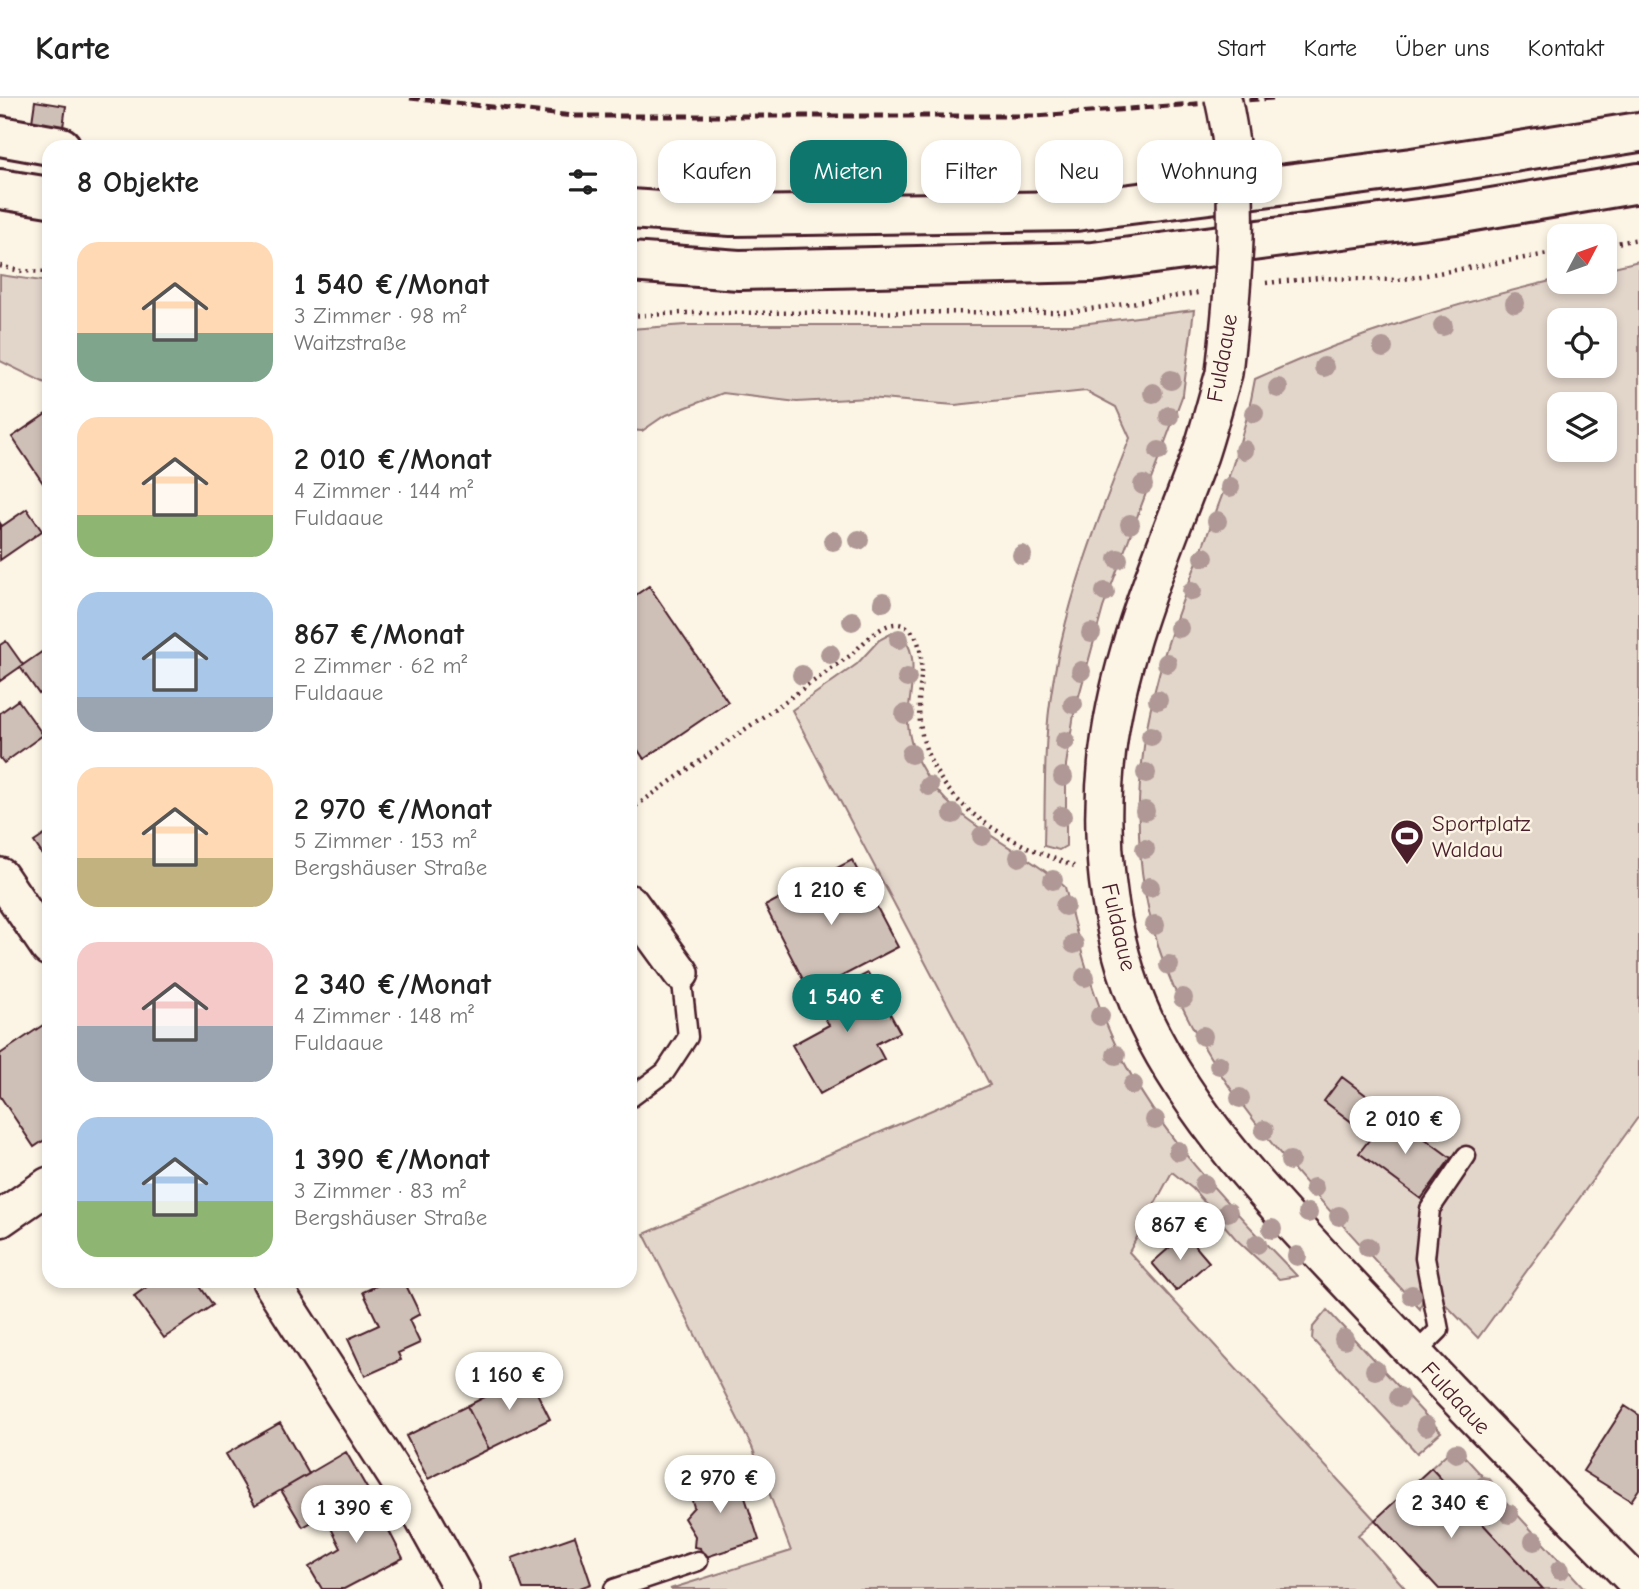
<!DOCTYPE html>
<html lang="de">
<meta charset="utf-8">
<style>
body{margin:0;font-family:"Comic Neue",sans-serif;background:#f6f6f6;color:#222;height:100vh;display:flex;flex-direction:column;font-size:26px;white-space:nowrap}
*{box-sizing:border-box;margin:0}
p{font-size:23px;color:#767676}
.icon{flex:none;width:38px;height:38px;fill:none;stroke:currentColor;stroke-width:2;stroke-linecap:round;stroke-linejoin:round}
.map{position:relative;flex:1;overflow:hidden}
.panel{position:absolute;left:42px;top:42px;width:595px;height:1148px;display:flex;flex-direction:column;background:#fff;border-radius:21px;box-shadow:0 4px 10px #0003}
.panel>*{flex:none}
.top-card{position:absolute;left:658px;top:42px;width:665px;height:63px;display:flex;gap:14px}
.needle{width:46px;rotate:49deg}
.fabs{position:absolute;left:1547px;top:126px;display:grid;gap:14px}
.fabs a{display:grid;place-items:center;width:70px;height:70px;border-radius:14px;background:#fff;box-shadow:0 4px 10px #0003;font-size:35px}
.price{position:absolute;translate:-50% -60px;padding:0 16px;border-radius:24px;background:#fff;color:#222;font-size:23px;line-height:46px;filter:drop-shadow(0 2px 4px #0008)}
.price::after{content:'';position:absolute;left:50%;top:42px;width:21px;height:16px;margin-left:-10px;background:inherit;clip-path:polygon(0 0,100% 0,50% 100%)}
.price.on{background:#0f766e;color:#fff}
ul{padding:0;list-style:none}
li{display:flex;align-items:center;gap:21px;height:175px;padding:0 35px}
li span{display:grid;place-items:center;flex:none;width:196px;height:140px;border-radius:21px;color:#555}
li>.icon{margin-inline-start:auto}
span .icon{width:84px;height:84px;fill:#fffc;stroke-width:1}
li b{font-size:30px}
h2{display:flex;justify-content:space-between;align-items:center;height:84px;padding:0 35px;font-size:30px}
.tag{padding:0 24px;border-radius:21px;background:#fff;box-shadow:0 4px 10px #0003;font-size:24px;line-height:63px}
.tag.on{background:#0f766e;color:#fff}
header{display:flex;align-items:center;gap:42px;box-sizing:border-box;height:98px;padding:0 35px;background:#fff;border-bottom:2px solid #e0e0e0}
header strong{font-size:33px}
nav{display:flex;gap:38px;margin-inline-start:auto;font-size:24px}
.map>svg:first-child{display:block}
</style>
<header>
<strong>Karte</strong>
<nav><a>Start</a><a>Karte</a><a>Über uns</a><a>Kontakt</a></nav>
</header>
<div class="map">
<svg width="1639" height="1491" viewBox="0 0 1639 1491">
<rect width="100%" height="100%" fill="#fcf5e5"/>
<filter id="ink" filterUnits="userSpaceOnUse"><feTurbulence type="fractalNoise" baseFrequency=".0143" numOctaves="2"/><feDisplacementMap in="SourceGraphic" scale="14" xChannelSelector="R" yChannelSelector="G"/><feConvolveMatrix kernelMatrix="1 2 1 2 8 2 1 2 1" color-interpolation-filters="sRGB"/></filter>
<g filter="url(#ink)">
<path fill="#e2d5ca" stroke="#967a7a" stroke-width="2" fill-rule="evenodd" d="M1639,163V1018L1478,1240L1419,1179L1424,1197L1420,1211C1236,1011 1079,864 1161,568C1188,471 1238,380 1255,281C1354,236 1454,206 1559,181V184H1605V171ZM1559,222H1605V268H1559ZM1559,306H1605V352H1559Z
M0,177L49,184V287L0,263Z
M1194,212L1183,296L1103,510L1074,616L1066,667V748L1059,752L1044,748C1045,710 1044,672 1047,634C1054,534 1093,433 1130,340L1116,309L1086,293L955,307L868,300L797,304L723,295L664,318L642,333L630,332V231L686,227H1073Z
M894,534C925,547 908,596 908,623C908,635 913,654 919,665C950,727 1016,745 1065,789C1077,839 1090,889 1111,937C1152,1031 1227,1105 1297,1178L1279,1181L1236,1141L1193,1091L1172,1074L1129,1154L1375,1422L1358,1437L1406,1491H670L791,1453L752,1349L644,1136L990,987L792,612L857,566L879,542Z
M1327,1212L1441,1334L1417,1355L1312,1241L1313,1229Z
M1455,1348L1585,1491H1543L1431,1370Z"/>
<path fill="#cfc0b7" stroke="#4a1f2b" stroke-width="2" d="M35,3L66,8L63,29L32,24Z
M49,314V394L12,339Z
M27,411L42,433L0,462V425L2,428Z
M649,488L728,604L644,661L630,640V501Z
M6,543L23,567L0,583V547Z
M49,549V589L39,596L20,569Z
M18,602L43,637L4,665L0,660V615Z
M49,734V766L34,744Z
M852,762L898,849L810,895L765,808Z
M868,875L900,934L876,946L884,961L820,996L792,947L829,927L815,902Z
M46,925L49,929V1039L34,1049L0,998V956Z
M1342,979L1379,1007L1361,1031L1324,1003Z
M1390,1015L1451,1060L1421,1101L1359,1055Z
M1185,1136L1209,1164L1176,1193L1152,1165Z
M155,1183H196L213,1207L164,1240L134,1198Z
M387,1183H404L420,1216L409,1222L420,1245L398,1255L401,1262L365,1278L348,1241L379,1227L363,1194Z
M528,1277L550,1321L489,1351L467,1308Z
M467,1308L489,1351L428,1381L406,1338Z
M1625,1308L1639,1317V1391L1631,1403L1583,1373Z
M280,1325L309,1376L255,1407L226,1356Z
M346,1354L368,1392L303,1429L281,1392Z
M1431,1370L1543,1491H1439L1375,1422Z
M736,1372L759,1442L703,1460L700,1450L694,1449L695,1438L684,1420L694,1409L687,1387Z
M368,1392L403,1460L344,1491H322L309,1469L341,1450L325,1418Z
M575,1438L591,1486L577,1491H523L512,1460Z"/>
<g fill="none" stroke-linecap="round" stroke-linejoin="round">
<g stroke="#4a1f2b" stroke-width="23">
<path id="service" d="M630,1000L665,974L688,939L681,875
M1415,1256L1439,1232L1425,1160L1430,1111L1466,1058
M614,1491L698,1463"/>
</g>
<g stroke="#4a1f2b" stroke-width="40">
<path id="minor" d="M1224,275C1216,302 1209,330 1200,357C1166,449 1125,538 1110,636C1096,728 1105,838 1146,924C1196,1028 1282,1115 1361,1199C1452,1296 1545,1392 1639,1487
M0,778L49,850
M630,805L681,875
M0,1121L49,1087
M270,1183L422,1419L462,1491"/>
</g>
<g stroke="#4a1f2b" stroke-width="44">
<path id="primary" d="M0,38L61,49
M0,91L49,99
M630,111L731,118L1076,113L1412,70L1639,34
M630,164L739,172L1093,164L1456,116L1639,85"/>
</g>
<path stroke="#4a1f2b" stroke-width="4.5" stroke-dasharray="2 5" stroke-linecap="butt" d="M1605,147L1639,141
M0,168L20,173L49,174
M1266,185L1319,180L1398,182L1559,154
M630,218L682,215L1070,214L1198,195
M630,712L851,557C866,543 893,510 913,535C926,551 920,584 919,603C917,697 996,740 1074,768"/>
<use href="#service" stroke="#fcf5e5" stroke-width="18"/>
<use href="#minor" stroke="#fcf5e5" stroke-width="35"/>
<use href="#primary" stroke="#fcf5e5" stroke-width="38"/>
<path stroke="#4a1f2b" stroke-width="5" stroke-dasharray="10 5" stroke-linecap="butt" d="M410,0L573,18H1037L1273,0"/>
<g stroke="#4a1f2b" stroke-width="40" stroke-linecap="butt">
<path id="minor-bridge" d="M1223,0C1244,91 1234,183 1224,275"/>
</g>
<use href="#minor-bridge" stroke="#fcf5e5" stroke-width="35"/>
</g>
<g fill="#af9895">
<circle cx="1515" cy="205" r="10"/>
<circle cx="1443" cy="228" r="10"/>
<circle cx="1383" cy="250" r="10"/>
<circle cx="1324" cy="269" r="10"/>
<circle cx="1171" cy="282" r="10"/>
<circle cx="1278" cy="290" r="10"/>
<circle cx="1153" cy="295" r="10"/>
<circle cx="1254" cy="315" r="10"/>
<circle cx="1169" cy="318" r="10"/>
<circle cx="1244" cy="352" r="10"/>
<circle cx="1159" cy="353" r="10"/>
<circle cx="1143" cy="387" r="10"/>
<circle cx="1230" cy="389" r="10"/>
<circle cx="1217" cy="423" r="10"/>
<circle cx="1130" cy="426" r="10"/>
<circle cx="859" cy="442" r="10"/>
<circle cx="833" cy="443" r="10"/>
<circle cx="1022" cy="457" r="10"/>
<circle cx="1204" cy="459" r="10"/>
<circle cx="1118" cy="461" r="10"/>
<circle cx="1192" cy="493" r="10"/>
<circle cx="1105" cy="494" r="10"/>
<circle cx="883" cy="504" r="10"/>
<circle cx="852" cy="523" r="10"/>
<circle cx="1179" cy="530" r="10"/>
<circle cx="1091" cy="535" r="10"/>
<circle cx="899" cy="541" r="10"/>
<circle cx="830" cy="556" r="10"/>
<circle cx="1167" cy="565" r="10"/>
<circle cx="1081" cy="573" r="10"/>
<circle cx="802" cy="577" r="10"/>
<circle cx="907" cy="580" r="10"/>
<circle cx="1158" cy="602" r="10"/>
<circle cx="1073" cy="606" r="10"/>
<circle cx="905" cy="616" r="10"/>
<circle cx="1151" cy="638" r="10"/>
<circle cx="1065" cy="643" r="10"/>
<circle cx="911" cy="656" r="10"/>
<circle cx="1146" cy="675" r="10"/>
<circle cx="1063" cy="679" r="10"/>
<circle cx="929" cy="688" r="10"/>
<circle cx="1145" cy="713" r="10"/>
<circle cx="953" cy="716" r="10"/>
<circle cx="1062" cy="718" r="10"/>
<circle cx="982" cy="738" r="10"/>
<circle cx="1145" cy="751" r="10"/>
<circle cx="1019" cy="759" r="10"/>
<circle cx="1053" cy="782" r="10"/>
<circle cx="1150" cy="789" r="10"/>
<circle cx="1065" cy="808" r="10"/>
<circle cx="1155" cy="827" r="10"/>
<circle cx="1074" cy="846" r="10"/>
<circle cx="1169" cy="867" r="10"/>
<circle cx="1085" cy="879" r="10"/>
<circle cx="1183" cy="900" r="10"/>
<circle cx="1100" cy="918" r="10"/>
<circle cx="1203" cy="938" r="10"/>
<circle cx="1116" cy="957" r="10"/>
<circle cx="1219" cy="967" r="10"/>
<circle cx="1133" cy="987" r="10"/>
<circle cx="1240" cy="1000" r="10"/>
<circle cx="1155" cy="1022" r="10"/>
<circle cx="1264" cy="1032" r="10"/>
<circle cx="1178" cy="1053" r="10"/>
<circle cx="1290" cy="1063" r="10"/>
<circle cx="1204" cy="1086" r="10"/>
<circle cx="1314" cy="1090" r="10"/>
<circle cx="1228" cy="1114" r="10"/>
<circle cx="1308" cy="1115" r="10"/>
<circle cx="1339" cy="1118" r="10"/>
<circle cx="1272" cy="1131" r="10"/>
<circle cx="1257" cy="1146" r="10"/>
<circle cx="1368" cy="1149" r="10"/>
<circle cx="1297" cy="1158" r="10"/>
<circle cx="1412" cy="1197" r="10"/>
<circle cx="1344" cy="1241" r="10"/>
<circle cx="1375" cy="1272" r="10"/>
<circle cx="1399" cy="1299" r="10"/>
<circle cx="1426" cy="1328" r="10"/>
<circle cx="1456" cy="1355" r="10"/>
<circle cx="1484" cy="1388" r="10"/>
<circle cx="1509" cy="1416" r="10"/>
<circle cx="1534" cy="1443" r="10"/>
<circle cx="1560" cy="1472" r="10"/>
</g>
</g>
<defs>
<g id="stadium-pin" transform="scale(1.75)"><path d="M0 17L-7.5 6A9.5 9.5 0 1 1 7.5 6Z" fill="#4a1f2b" stroke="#fcf5e5"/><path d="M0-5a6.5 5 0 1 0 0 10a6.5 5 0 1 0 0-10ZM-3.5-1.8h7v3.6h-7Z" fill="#fff"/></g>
</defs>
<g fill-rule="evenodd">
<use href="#stadium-pin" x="1407" y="738"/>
</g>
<g text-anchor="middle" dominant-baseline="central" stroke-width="5" stroke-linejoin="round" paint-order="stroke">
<g font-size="23" fill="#4a1f2b" stroke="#fcf5e5">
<text transform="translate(1222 260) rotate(-80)">Fuldaaue</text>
<text transform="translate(1119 829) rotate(77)">Fuldaaue</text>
<text transform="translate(1456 1300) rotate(47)">Fuldaaue</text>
</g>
<g font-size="23" fill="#4a1f2b" stroke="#fcf5e5" text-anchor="start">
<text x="1432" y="725">Sportplatz<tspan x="1432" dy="26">Waldau</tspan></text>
</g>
</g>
</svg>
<div class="fabs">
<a><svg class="needle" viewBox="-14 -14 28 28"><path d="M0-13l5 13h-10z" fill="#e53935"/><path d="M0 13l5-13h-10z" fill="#767676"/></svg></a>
<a><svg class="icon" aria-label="locate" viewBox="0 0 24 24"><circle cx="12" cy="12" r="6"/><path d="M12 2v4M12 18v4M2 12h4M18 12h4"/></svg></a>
<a><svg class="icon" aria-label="layers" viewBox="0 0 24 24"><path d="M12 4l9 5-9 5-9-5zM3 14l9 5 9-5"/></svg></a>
</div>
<b class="price" style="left:831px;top:829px">1 210 €</b>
<b class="price on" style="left:847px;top:936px">1 540 €</b>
<b class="price" style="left:1405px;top:1058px">2 010 €</b>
<b class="price" style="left:1180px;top:1164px">867 €</b>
<b class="price" style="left:509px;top:1314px">1 160 €</b>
<b class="price" style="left:720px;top:1417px">2 970 €</b>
<b class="price" style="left:1451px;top:1442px">2 340 €</b>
<b class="price" style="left:356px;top:1447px">1 390 €</b>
<div class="top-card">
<a class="tag">Kaufen</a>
<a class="tag on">Mieten</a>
<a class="tag">Filter</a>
<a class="tag">Neu</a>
<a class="tag">Wohnung</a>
</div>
<section class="panel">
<h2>8 Objekte<svg class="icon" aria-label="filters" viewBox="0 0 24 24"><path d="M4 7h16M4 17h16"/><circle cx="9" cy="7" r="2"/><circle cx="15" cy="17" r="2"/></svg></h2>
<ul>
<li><span style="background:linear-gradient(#ffd9b3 65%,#7fa58c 0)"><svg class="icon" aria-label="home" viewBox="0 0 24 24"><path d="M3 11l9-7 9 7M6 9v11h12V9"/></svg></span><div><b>1 540 €/Monat</b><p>3 Zimmer · 98 m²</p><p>Waitzstraße</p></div></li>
<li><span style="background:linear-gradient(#ffd9b3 70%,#8fb573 0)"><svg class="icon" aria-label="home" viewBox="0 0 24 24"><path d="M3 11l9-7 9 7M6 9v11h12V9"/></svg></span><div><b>2 010 €/Monat</b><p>4 Zimmer · 144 m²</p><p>Fuldaaue</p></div></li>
<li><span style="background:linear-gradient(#a9c7e8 75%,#9aa5b1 0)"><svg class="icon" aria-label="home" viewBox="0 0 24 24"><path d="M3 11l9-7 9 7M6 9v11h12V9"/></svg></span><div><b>867 €/Monat</b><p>2 Zimmer · 62 m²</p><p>Fuldaaue</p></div></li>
<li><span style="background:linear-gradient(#ffd9b3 65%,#c2b280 0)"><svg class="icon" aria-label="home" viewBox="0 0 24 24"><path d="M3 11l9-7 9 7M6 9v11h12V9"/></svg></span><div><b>2 970 €/Monat</b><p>5 Zimmer · 153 m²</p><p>Bergshäuser Straße</p></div></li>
<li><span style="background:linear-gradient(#f6c9c9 60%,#9aa5b1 0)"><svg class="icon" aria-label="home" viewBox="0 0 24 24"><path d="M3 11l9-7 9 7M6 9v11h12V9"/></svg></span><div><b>2 340 €/Monat</b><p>4 Zimmer · 148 m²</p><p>Fuldaaue</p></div></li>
<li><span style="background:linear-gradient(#a9c7e8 60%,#8fb573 0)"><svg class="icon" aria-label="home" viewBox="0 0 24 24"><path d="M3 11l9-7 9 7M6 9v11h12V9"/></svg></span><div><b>1 390 €/Monat</b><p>3 Zimmer · 83 m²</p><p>Bergshäuser Straße</p></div></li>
</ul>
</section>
</div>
